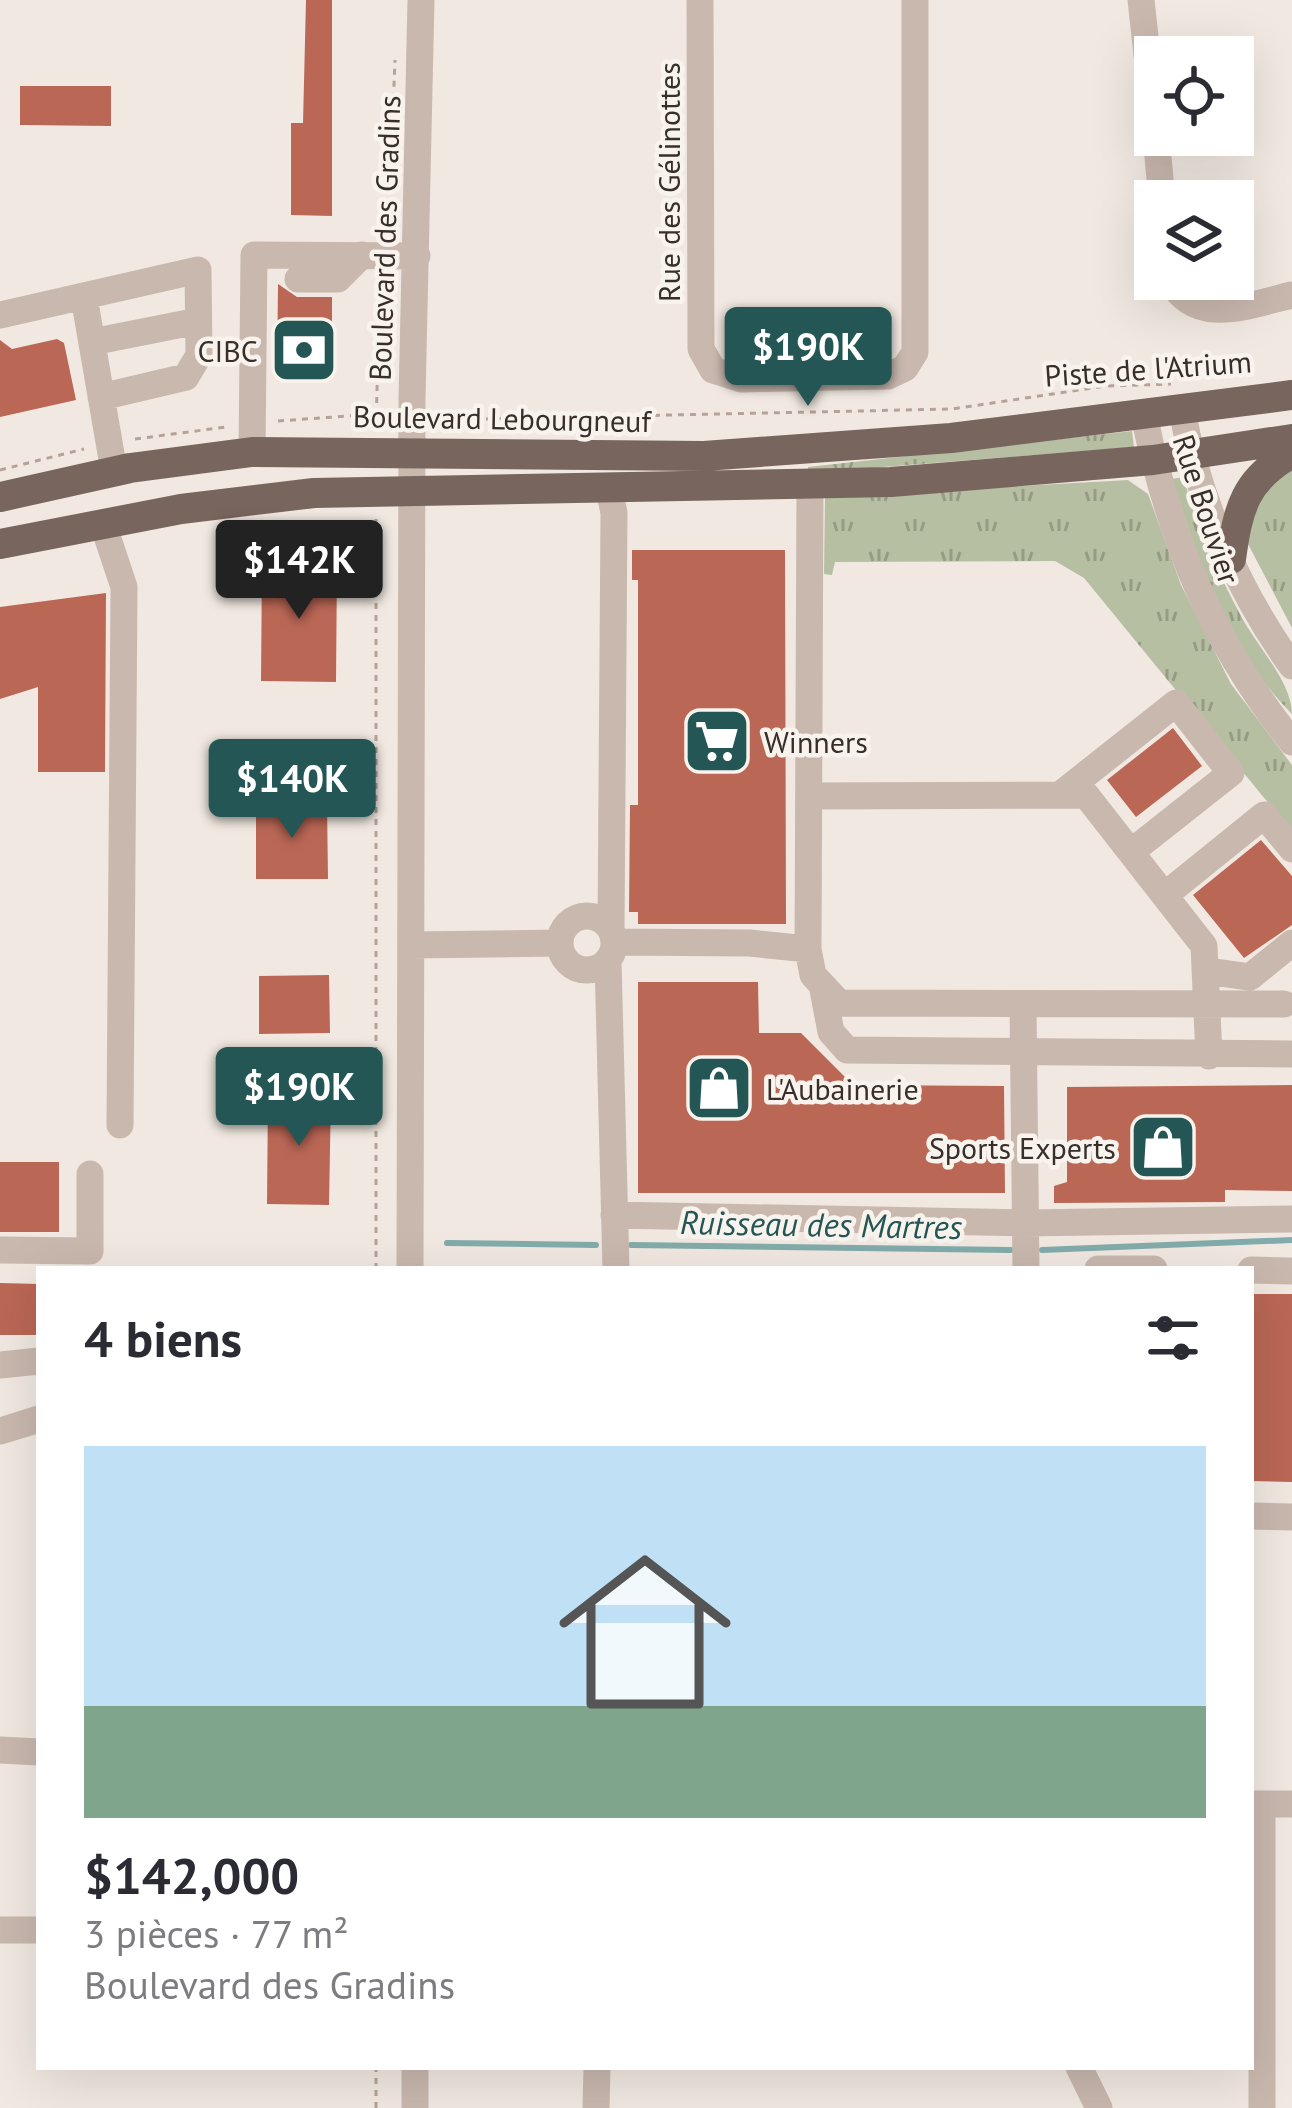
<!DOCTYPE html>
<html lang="fr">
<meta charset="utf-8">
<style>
body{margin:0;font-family:"PT Sans",sans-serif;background:#f2f2f3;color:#2b2b33;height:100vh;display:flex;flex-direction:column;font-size:45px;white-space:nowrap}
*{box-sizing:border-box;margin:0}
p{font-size:39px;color:#7c7c81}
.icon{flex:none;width:66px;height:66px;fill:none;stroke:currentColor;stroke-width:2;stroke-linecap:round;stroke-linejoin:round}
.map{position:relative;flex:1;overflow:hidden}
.details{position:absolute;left:36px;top:1266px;width:1218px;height:804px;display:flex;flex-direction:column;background:#fff;border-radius:0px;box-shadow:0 12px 48px #0002}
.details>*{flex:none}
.fabs{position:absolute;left:1134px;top:36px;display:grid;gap:24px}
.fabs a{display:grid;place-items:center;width:120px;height:120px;border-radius:0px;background:#fff;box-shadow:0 12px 48px #0002;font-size:60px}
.price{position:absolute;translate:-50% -102px;padding:0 27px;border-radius:12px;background:#245656;color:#fff;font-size:39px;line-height:78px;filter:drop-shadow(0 3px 6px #0008)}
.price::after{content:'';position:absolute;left:50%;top:72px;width:36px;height:27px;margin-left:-18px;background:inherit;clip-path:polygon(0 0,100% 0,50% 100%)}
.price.active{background:#222;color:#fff}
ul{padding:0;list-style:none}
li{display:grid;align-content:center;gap:24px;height:636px;padding:0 48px}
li+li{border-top:3px solid #e1e1e2}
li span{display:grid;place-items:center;height:372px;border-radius:0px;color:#555}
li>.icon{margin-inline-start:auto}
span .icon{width:216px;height:216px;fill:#fffc;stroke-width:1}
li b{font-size:51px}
h2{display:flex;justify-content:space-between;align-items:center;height:144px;padding:0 48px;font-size:51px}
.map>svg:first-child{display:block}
</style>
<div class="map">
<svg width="1292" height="2108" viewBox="0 0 1292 2108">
<defs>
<pattern id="grass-tufts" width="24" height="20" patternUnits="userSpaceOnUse" patternTransform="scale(3)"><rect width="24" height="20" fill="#b7bfa2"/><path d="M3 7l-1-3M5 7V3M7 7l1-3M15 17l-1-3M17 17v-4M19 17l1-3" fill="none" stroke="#969c84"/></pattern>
</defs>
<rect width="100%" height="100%" fill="#f1e9e1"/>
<path fill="url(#grass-tufts)" d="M1132,431L1134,447L808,473V467Z
M1292,468V628L1248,544L1255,498Z
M1183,477C1197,525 1217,571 1241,616C1256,645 1292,682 1292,714C1228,650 1200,564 1172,479Z
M1128,480L1148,494L1181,585L1231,684L1292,765V832L1084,578L1055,561L835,562L832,575L824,574L825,497Z"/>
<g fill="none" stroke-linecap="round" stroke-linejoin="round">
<path stroke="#82acab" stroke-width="6" d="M447,1243L596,1245
M631,1245L1011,1250
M1042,1250L1292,1240"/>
</g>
<path fill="#bb6755" d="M306,0H332V216L291,215V123H303Z
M20,86H111V126L20,125Z
M278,284L297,297H332V370L277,369Z
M57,339L64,343L76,400L0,417V340L12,349Z
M632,550H785L786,924H638V912H629L630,805H638V580H632Z
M262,561L337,562L336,682L261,681Z
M106,593L105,772H38V687L0,699V607Z
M1173,728L1202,766L1136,817L1107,780Z
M327,802L328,879H256V803Z
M1261,840L1292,876V925L1244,958L1193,895Z
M329,975L330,1033L259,1034V976Z
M638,982H758L759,1033H801L853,1085L1004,1086L1005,1193H638Z
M1292,1085V1191L1225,1190V1202L1054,1203V1186L1067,1182V1087Z
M268,1093L331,1094L329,1205L267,1204Z
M0,1162H59V1232H0Z
M0,1283L39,1284V1335H0Z
M1251,1294H1292V1482L1251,1481Z"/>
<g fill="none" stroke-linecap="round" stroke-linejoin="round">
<path stroke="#b5a298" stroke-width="3" stroke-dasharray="6 6" stroke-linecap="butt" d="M381,230L391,160L395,60
M438,420L952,409L1106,386L1171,384
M278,421L376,414L387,419
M376,427L380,281
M135,439L226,427
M0,470L84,449
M376,1269V515
M376,2108V2067"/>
<path stroke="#c9b8ae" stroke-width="27" d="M700,0L701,349L713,370L741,379L888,376L905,368L915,352V0
M1141,0L1155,128
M1156,135L1162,201
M298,279H338L362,255
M1170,279C1195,328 1249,305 1292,295
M84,297L114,471
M0,315L198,270L199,355L186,377L101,397
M92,342L198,321
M1182,409C1197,498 1239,593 1292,666
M1144,415C1169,537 1213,644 1292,742
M252,452L254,255L417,256
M810,485L808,949L813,975L839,1003L1284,1004
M609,489L614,513L611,930
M103,524L124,587L120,1125
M1061,794L1176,703L1231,773L1131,852
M811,796L1086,795L1204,946L1209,1056
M1165,895L1264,815L1292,849
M560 943a27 27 0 1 1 54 0a27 27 0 1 1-54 0Z
M615,942L749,943L808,949
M412,945L560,943
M608,961L616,1269
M1206,971L1250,977L1292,943
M823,990L831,1032L847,1050L1292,1054
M1023,1005L1026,1269
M614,1215L1027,1223L1292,1219
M0,1250L90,1251V1174
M410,1269L412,399L421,0
M1098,1269H1154
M1251,1270L1292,1271
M0,1365L39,1361
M0,1431L39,1419
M1251,1516L1292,1517
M0,1750L39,1752
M1251,1804H1292
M1262,1804V2108
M0,1930H39
M415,2067V2108
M1079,2067L1099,2108
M596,2108L597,2067"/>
<path stroke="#78655e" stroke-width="30" d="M0,497L130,468L252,452L704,456L951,438L1292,395
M0,544L181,509L314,493L891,482L1153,460L1292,439
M1231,559C1238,508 1245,479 1292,453"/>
</g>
<defs>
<g id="bank-square" transform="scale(3.45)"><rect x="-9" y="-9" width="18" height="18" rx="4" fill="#245656" stroke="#f9f3ed"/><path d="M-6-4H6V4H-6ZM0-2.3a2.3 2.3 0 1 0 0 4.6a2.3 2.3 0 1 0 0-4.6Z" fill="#fff"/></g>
<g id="supermarket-square" transform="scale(3.45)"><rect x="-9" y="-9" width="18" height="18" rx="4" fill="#245656" stroke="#f9f3ed"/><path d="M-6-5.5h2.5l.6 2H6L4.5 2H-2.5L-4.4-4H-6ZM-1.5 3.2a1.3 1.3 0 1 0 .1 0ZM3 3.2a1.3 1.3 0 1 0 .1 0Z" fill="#fff"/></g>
<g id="shop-square" transform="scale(3.45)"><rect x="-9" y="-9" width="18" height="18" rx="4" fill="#245656" stroke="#f9f3ed"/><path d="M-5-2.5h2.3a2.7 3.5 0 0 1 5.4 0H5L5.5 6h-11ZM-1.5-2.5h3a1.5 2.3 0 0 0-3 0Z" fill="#fff"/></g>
</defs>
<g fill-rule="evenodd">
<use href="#bank-square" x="304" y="350"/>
<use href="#supermarket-square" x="717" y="741"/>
<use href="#shop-square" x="719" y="1088"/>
<use href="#shop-square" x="1163" y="1147"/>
</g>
<g text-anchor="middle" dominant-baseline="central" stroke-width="9" stroke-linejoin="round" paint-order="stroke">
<g font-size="30" fill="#382f2b" stroke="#f9f3ed">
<text transform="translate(668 182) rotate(-90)">Rue des Gélinottes</text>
<text transform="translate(384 238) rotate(-88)">Boulevard des Gradins</text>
<text transform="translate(1148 368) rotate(-4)">Piste de l'Atrium</text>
<text transform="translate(502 418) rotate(1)">Boulevard Lebourgneuf</text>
<text transform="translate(1207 509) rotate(72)">Rue Bouvier</text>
</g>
<g font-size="30" fill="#382f2b" stroke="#f9f3ed" text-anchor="end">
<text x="258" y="350">CIBC</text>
<text x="764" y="741" text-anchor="start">Winners</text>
<text x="766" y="1088" text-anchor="start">L'Aubainerie</text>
<text x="1116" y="1147">Sports Experts</text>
</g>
<g font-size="33" font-style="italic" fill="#245656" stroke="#f9f3ed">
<text transform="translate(821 1224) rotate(1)">Ruisseau des Martres</text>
</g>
</g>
</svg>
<div class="fabs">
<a><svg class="icon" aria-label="locate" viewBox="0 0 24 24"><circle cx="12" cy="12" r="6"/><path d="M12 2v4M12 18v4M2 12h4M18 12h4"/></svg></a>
<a><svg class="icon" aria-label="layers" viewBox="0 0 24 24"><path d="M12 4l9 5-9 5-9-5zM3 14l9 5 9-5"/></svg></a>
</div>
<b class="price" style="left:808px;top:409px">$190K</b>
<b class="price active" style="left:299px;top:622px">$142K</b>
<b class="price" style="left:292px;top:841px">$140K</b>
<b class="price" style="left:299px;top:1149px">$190K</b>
<section class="details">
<h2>4 biens<svg class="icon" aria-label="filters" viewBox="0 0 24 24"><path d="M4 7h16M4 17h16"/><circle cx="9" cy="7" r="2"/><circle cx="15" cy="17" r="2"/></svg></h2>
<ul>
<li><span style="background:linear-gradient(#bfe0f5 70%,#7fa58c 0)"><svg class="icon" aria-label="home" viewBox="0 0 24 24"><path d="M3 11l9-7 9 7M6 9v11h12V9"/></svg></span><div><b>$142,000</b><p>3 pièces · 77 m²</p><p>Boulevard des Gradins</p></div></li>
</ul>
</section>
</div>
